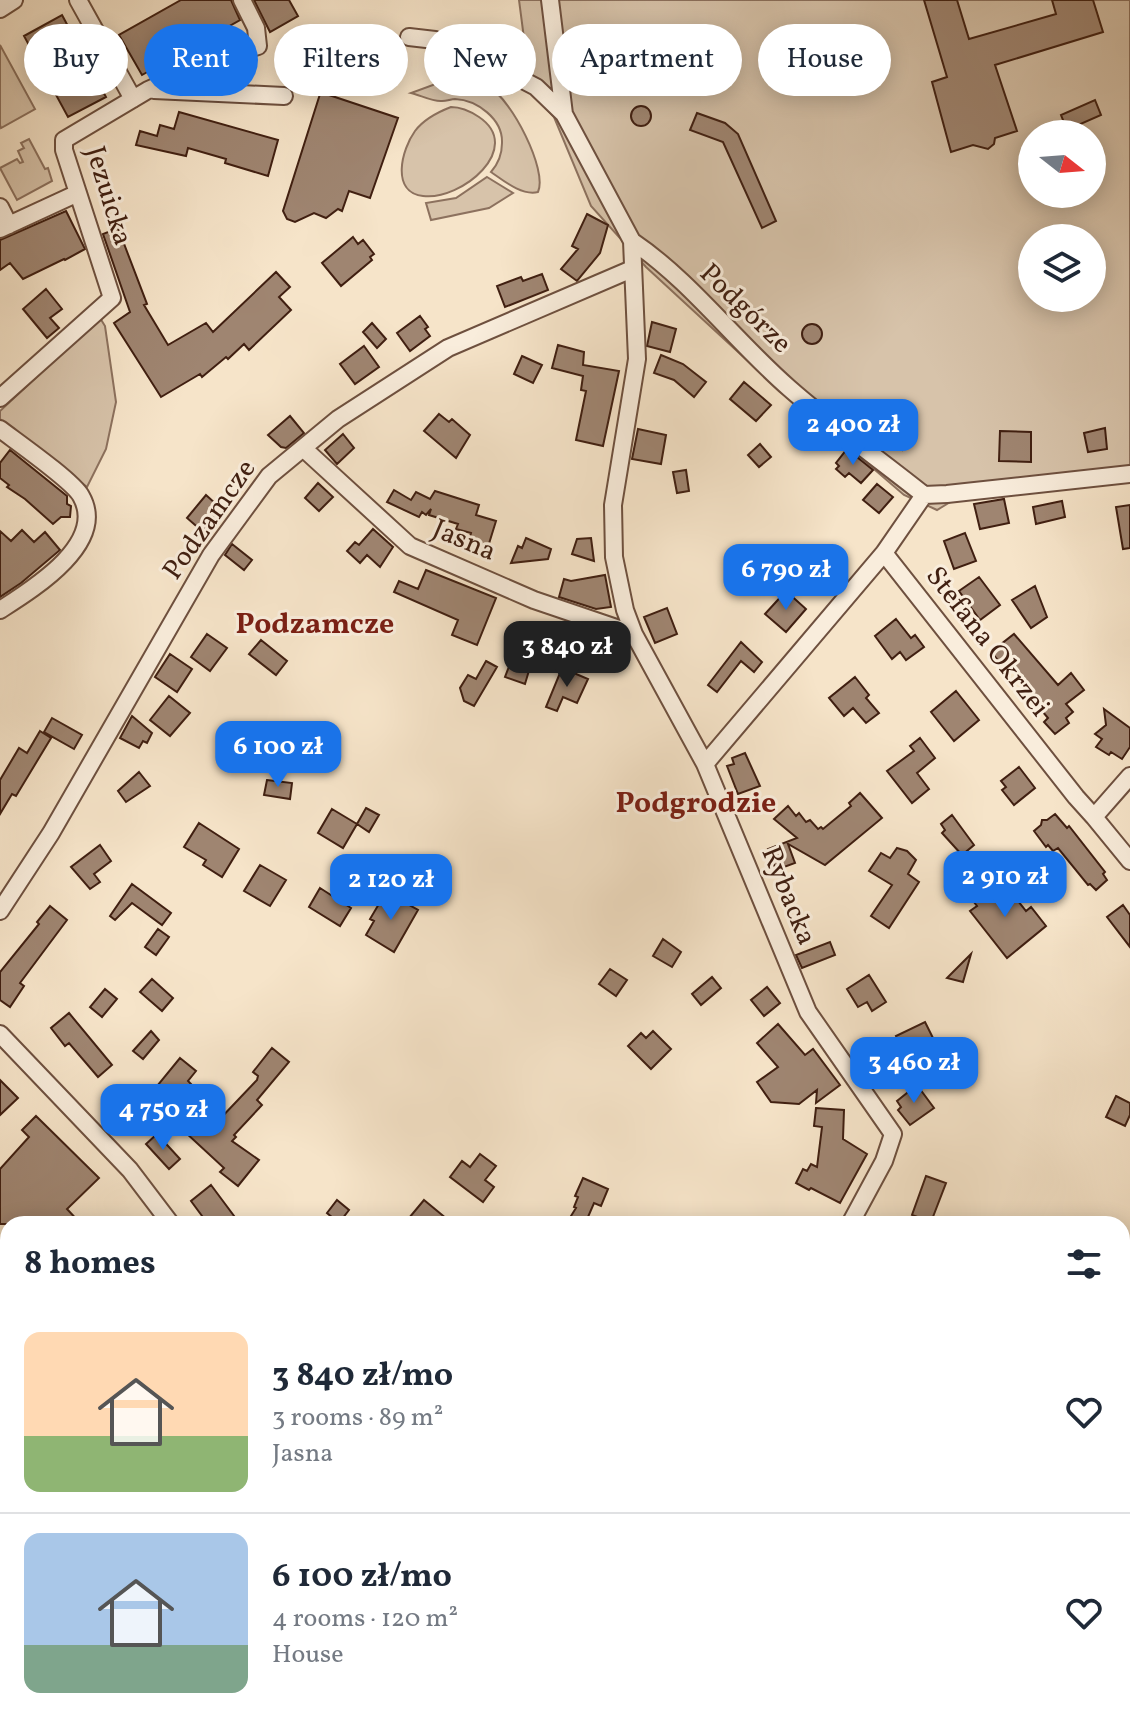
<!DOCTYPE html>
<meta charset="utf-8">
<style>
body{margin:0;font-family:Vollkorn,serif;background:#f6f6f7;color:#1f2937;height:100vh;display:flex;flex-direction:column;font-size:30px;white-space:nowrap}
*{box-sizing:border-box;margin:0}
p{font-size:26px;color:#747a83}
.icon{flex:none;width:44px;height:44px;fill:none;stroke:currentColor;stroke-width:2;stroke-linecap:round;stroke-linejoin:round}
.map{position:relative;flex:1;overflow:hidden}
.drawer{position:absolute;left:0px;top:1216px;width:1130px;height:512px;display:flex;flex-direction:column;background:#fff;border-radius:24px 24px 0 0;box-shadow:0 4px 20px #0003}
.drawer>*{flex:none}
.guide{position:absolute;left:24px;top:24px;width:1082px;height:72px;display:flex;gap:16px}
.needle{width:52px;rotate:107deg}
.fabs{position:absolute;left:1018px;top:120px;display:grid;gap:16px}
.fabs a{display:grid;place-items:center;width:88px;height:88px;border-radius:50%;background:#fff;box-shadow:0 4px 20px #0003;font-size:40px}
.price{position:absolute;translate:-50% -68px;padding:0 18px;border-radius:16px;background:#1a73e8;color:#fff;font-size:26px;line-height:52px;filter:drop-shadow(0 2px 4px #0008)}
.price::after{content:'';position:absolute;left:50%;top:48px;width:24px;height:18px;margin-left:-12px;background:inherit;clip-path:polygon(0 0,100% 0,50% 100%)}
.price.active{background:#222;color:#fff}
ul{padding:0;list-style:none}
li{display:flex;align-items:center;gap:24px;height:200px;padding:0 24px}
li+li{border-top:2px solid #e0e1e3}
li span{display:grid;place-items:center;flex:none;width:224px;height:160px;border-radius:16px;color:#555}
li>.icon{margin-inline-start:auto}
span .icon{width:96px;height:96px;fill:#fffc;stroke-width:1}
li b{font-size:34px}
h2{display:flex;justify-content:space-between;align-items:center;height:96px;padding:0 24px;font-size:34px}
.pill{padding:0 28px;border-radius:36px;background:#fff;box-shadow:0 4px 20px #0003;font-size:28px;line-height:72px}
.pill.active{background:#1a73e8;color:#fff}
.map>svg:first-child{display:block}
</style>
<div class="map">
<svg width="1130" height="1728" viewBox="0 0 1130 1728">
<rect width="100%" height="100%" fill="#f6e4c9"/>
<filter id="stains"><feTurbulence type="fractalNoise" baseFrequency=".0025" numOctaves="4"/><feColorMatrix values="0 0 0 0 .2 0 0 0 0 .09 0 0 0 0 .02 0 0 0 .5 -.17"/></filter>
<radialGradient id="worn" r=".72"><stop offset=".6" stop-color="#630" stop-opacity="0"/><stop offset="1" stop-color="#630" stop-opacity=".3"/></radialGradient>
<path fill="#d7c3aa" stroke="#8c715e" stroke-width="2" fill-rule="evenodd" d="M519,0H1130V481L952,501L937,510L904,495L839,439L802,411L646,267L591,206L554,117L531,92ZM1032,134H1092V194H1032ZM1032,238H1092V298H1032Z
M0,45L35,109L1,128L0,125Z
M441,82C457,83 477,80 490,88C511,99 548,170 538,192C522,196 504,181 491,172C498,164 502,153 502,143C503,119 477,100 455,99C451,99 447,101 442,101C433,102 420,95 411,93Z
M451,107C461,107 470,111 479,117C525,148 461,201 423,196C390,192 402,149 415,131C424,119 438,112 451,107Z
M29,139L45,169L48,168L52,181L17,200L0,168L17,159L20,163L23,162L18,151L24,148L21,143Z
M487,177L513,193L489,208L431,220L426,203L456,198Z
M100,318L105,326L116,402L106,449L87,487L0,419V411Z"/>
<path fill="#9f8571" stroke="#401f11" stroke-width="2" d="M181,0H231L240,20L142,75L119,35Z
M254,0H289L298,16L270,32Z
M924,0H957L969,39L1056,14L1052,0H1093L1103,32L995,65L1017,131L995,138L994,144L988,149L973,145L951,152L932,82L947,77Z
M62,15L106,97L68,117L24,36Z
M323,93L398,118L370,198L349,191L342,211L338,209L326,218L314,213L295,222L287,219L283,211L320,94Z
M1095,100L1101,115L1067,130L1061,115Z
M631 116a10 10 0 1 1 20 0a10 10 0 1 1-20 0Z
M179,112L278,140L268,176L225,163L226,159L188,148L186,156L136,145L140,131L157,136L160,125L174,129Z
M697,113L725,123L738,134L776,221L762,228L723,142L690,130Z
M66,211L85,249L65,260L64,259L23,279L10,263L0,270V240Z
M587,214L608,225L600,253L577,281L561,269L578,249L572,246Z
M118,228L147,304L144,305L168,345L206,323L213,332L276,272L290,287L279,297L291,310L249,350L244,344L228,359L226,357L202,377L200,374L161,397L114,323L130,312L103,234Z
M353,237L358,244L363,240L374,254L370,257L372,260L341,286L322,263Z
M542,274L548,290L505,307L497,286L521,277L523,281Z
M46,289L62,309L50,318L59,328L47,338L23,309Z
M420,316L428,327L425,329L430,336L410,351L397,333Z
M652,322L676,329L670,352L647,346Z
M372,323L386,339L377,348L363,332Z
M802 334a10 10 0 1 1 20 0a10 10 0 1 1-20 0Z
M558,345L584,352L583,365L619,371L603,446L576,440L586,391L581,390L583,376L552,368Z
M364,346L379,367L355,384L340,364Z
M661,355L683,364L706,382L694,397L674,380L654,373Z
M522,356L542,365L533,383L514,374Z
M744,382L771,405L756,421L730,399Z
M439,414L449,422L452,419L470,435L456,458L424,431Z
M290,416L304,433L286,448L281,447L268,435Z
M892,425L908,430L902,450L886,446Z
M1105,428L1107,449L1088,452L1084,433Z
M638,429L666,435L661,464L632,459Z
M1000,431L1031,432V462L999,461Z
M343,434L354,448L337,464L325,450Z
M760,444L771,457L759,467L748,455Z
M847,449L873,470L861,483L849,473L845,477L836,469L839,466L836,463Z
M10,450L67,496V504L71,506L70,517H61L53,524L25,499L7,487L9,485L0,478V463Z
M686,470L689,491L677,493L673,472Z
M318,483L333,497L319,511L305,498Z
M877,484L893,497L879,513L863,500Z
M394,490L411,500L416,492L430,499L435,491L479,505L476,515L496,521L487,550L468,545L471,533L456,529L458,524L429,515L431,509L426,515L422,512L419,517L387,502Z
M206,495L216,504L210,511L215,515L202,531L187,518Z
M1004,499L1009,523L980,529L974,504Z
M1062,501L1065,517L1036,524L1033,507Z
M1130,505V548L1123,549L1116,507Z
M373,529L393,547L380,567L367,555L360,563L347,551L355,542L359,545Z
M22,530L34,542L45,532L60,550L21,583L0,597V531L11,541Z
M965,533L976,561L954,569L944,541Z
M526,538L551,549L548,559L511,563L518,546L522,548Z
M591,538L594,561L572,554L577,539Z
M232,544L252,560L244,570L225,555Z
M776,554L782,565L762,575L756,564Z
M426,570L496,598L477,645L452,635L458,620L394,592L399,581L418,589Z
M605,575L611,607L596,609L559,597L564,579L571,581Z
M979,577L1000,605L980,620L959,591Z
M1035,586L1047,617L1031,628L1012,600Z
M786,591L806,609L786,632L765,614Z
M667,608L677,634L655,643L644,617Z
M896,619L911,638L915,635L924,647L906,660L900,652L892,659L875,636Z
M564,627L578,631L574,650L558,645Z
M207,634L227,648L210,671L191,657Z
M1014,634L1058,685L1071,673L1084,690L1066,704L1073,712L1066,718L1069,723L1055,734L1044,722L1048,718L1026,692L1030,689L1011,666L1006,670L991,652Z
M261,640L287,661L276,675L249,654Z
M741,642L762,662L754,672L741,661L717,692L708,685Z
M515,651L533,657L525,684L505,677Z
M170,654L192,669L177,692L155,677Z
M486,661L497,667L474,706L464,701L460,688L468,675L476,679Z
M562,668L588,679L577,703L563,697L557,711L546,707Z
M855,677L869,695L866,698L879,713L866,723L853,708L844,716L829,698Z
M956,691L979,720L954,741L931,712Z
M169,696L190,713L170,736L150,720Z
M1104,709L1130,728V747L1122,759L1111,752L1109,755L1096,747L1102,739L1095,734L1106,725Z
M132,716L152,733L147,743L143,741L139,748L120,738Z
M52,718L82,735L74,749L44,732Z
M40,731L51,738L16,796L12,794L0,814V780L19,748L27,753Z
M920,738L935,758L917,773L929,789L912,803L887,771L914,751L910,746Z
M745,753L760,786L738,794L727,766L734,764L732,758Z
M1019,767L1035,788L1014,805L1002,790L1006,787L1001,781Z
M139,772L150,786L126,802L118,791Z
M267,780L292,783L290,799L264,795Z
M860,793L882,818L825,865L788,844L795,863L776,870L768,849L797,838L774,819L788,806L796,816L799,813L806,822L810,820L818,829L821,827L823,829L851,806L849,803Z
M366,808L379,815L369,832L357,824Z
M332,809L357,824L343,848L318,833Z
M1055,814L1067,828L1069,826L1105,872L1103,874L1107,880L1096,890L1090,884L1088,885L1058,848L1053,851L1048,845L1046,847L1034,831L1041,825L1042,820H1047Z
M952,815L974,845L962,855L942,833L945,830L941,824Z
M199,823L239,849L222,877L203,865L206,860L184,847Z
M100,845L111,861L94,874L100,882L90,889L71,867Z
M897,848L907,851L916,860L908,874L919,882L889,928L871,916L892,885L869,871L881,853L890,858Z
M260,865L286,880L270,906L244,891Z
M991,882L999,893L1007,887L1026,911L1031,907L1046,926L1007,958L970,911L977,906L970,897Z
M132,884L171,913L162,925L132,903L115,920L110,916Z
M320,888L351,908L340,926L309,907Z
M386,892L418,910L394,952L366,935L374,921L370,919Z
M1123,905L1130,915V947L1107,917Z
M50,906L67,920L20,983L24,986L10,1007L0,1000V972L39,924L37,922Z
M158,929L169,937L156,955L145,947Z
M663,939L681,952L672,967L653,956Z
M830,942L835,955L802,968L796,955Z
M971,954L963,982L947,978Z
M610,969L627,980L616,996L599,984Z
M869,975L886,1002L872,1011L867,1002L858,1007L847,989Z
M712,977L721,988L701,1005L692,994Z
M152,979L173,998L162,1011L140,992Z
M767,987L780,1003L764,1016L751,1000Z
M105,989L117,999L102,1017L90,1007Z
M69,1013L112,1065L98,1077L69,1043L65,1046L51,1028Z
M925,1022L934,1040L905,1054L896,1036Z
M778,1024L805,1055L813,1049L840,1085L816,1103L817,1090L799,1104L771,1102L757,1082L778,1067L757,1043Z
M151,1031L159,1040L143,1059L133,1051Z
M653,1031L671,1049L651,1069L628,1046L641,1033L646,1038Z
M272,1048L289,1062L257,1100L262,1105L234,1135L236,1137L232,1141L259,1160L238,1186L220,1172L224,1168L185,1132L206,1111L217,1122L257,1080L258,1076L253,1072Z
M180,1058L196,1071L188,1081L192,1085L177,1103L157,1086Z
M0,1080L18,1098L0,1115Z
M917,1085L934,1108L910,1125L898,1110L901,1107L897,1101Z
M140,1091L149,1099L135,1115L125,1107Z
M1116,1096L1130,1103V1115L1125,1126L1106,1117Z
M816,1108L844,1110L843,1139L867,1154L840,1203L811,1188L809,1190L796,1183L803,1169L807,1171L811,1164L817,1167L822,1127L814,1126Z
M36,1116L99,1178L67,1209L81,1224H0V1169L29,1137L22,1130Z
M157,1134L180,1159L169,1169L146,1144Z
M480,1154L496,1166L485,1180L494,1187L483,1202L450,1177L462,1161L470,1167Z
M926,1176L946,1183L931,1222L912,1215Z
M583,1178L608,1189L601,1206L594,1203L585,1224H566L576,1208L574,1207L578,1197L575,1196Z
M211,1185L240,1224H208L191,1201Z
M337,1200L349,1210L339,1223L327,1213Z
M424,1200L453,1224H404Z"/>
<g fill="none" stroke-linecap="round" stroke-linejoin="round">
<g stroke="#6e503f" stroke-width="20">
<path id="minor" d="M78,0L133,99
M550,0L564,114L632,241L637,359L613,505L614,557L625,610L634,634L705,764L808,1012L893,1134L884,1161L850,1224
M0,9L14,0
M409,37L435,40L513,75L536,87L564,114
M154,90L284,96
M0,207L9,225
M0,229L78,193
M632,241C691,281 735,341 789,388C832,426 879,459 924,495L947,494L1130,474
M0,398L112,298L64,150V140L148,90L219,58L258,46L256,28L242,0
M0,429C17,442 73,481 81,496C108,543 33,589 0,610
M303,448L410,546L534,600L634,634
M884,553L1076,797L1094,817L1130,776
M705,764L884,553L924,495
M1094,817L1130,861
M0,911L51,833L211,555L269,476L338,419L448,348L632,269
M0,1034L130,1170L171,1224
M0,1679L8,1674
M518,1720L533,1728
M608,1728L612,1720"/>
</g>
<use href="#minor" stroke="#f9eddc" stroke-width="16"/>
</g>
<g text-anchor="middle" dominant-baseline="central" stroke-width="6" stroke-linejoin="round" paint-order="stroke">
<g font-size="28" fill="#401f11" stroke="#f9eddc">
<text transform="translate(108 196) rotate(73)">Jezuicka</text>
<text transform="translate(745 309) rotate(44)">Podgórze</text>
<text transform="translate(210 520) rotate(-55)">Podzamcze</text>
<text transform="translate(464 541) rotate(23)">Jasna</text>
<text transform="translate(987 642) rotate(52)">Stefana Okrzei</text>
<text transform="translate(788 896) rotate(68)">Rybacka</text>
</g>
<g font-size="30" font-weight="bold" fill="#7a1f14" stroke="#f9eddc">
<text x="315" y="625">Podzamcze</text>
<text x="696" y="804">Podgrodzie</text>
</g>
</g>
<rect width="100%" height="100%" filter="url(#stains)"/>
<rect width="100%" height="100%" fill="url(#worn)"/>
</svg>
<div class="fabs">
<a><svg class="needle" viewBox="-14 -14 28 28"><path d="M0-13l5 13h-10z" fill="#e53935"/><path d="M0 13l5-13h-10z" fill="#747a83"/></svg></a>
<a><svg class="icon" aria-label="layers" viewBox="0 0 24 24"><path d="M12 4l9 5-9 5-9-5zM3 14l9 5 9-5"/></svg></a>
</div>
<b class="price" style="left:853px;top:467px">2 400 zł</b>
<b class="price" style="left:786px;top:612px">6 790 zł</b>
<b class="price active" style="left:567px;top:689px">3 840 zł</b>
<b class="price" style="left:278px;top:789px">6 100 zł</b>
<b class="price" style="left:1005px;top:919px">2 910 zł</b>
<b class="price" style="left:391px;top:922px">2 120 zł</b>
<b class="price" style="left:914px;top:1105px">3 460 zł</b>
<b class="price" style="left:163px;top:1152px">4 750 zł</b>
<div class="guide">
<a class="pill">Buy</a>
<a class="pill active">Rent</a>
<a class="pill">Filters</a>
<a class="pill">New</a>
<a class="pill">Apartment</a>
<a class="pill">House</a>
</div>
<section class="drawer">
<h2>8 homes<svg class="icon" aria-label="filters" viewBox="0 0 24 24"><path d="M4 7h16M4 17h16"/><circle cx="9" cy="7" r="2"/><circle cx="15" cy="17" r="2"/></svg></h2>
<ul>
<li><span style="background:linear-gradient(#ffd9b3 65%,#8fb573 0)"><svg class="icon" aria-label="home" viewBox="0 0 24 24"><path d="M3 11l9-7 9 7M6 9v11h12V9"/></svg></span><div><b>3 840 zł/mo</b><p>3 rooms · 89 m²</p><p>Jasna</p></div><svg class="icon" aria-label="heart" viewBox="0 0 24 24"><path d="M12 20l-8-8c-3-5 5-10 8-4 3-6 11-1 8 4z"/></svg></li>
<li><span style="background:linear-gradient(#a9c7e8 70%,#7fa58c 0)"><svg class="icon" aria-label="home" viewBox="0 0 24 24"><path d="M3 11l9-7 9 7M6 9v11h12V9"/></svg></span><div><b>6 100 zł/mo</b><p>4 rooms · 120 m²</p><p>House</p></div><svg class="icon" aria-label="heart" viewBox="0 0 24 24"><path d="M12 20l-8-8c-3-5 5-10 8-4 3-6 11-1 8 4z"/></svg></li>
</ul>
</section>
</div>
